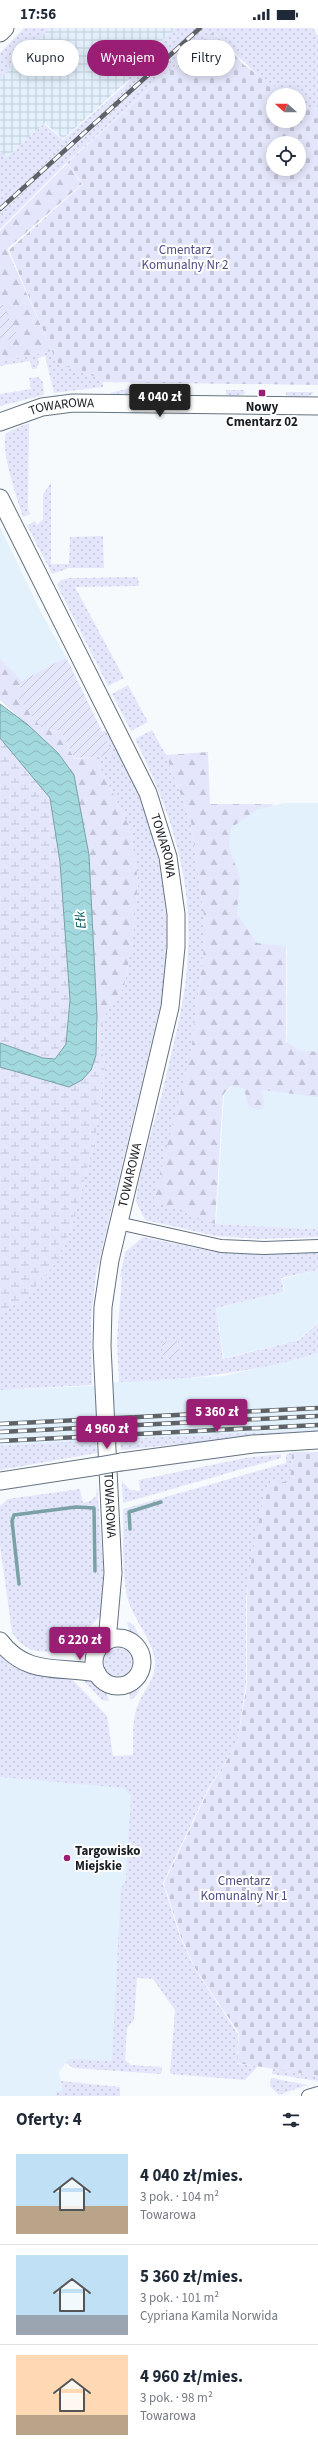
<!DOCTYPE html>
<html lang="pl">
<meta charset="utf-8">
<style>
body{margin:0;font-family:"Source Sans 3",sans-serif;background:#f2f2f3;color:#1f2937;height:100vh;display:flex;flex-direction:column;font-size:15px;white-space:nowrap}
*{box-sizing:border-box;margin:0}
p{font-size:13px;color:#747a83}
.icon{flex:none;width:22px;height:22px;fill:none;stroke:currentColor;stroke-width:2;stroke-linecap:round;stroke-linejoin:round}
.map{position:relative;height:2068px;overflow:hidden}
.sheet{display:flex;flex-direction:column;background:#fff;flex:1}
.sheet>*{flex:none}
.banner{position:absolute;left:12px;top:12px;width:294px;height:36px;display:flex;gap:8px}
.needle{width:26px;rotate:291deg}
.buttons{position:absolute;left:266px;top:60px;display:grid;gap:8px}
.buttons a{display:grid;place-items:center;width:40px;height:40px;border-radius:50%;background:#fff;box-shadow:0 2px 10px #0003;font-size:20px}
.price{position:absolute;translate:-50% -34px;padding:0 9px;border-radius:4px;background:#9b1e75;color:#fff;font-size:13px;line-height:26px;filter:drop-shadow(0 1px 2px #0008)}
.price::after{content:'';position:absolute;left:50%;top:24px;width:12px;height:9px;margin-left:-6px;background:inherit;clip-path:polygon(0 0,100% 0,50% 100%)}
.price.on{background:#222;color:#fff}
ul{padding:0;list-style:none}
li{display:flex;align-items:center;gap:12px;height:100px;padding:0 16px}
li+li{border-top:1px solid #e0e1e3}
li span{display:grid;place-items:center;flex:none;width:112px;height:80px;border-radius:0px;color:#555}
li>.icon{margin-inline-start:auto}
span .icon{width:48px;height:48px;fill:#fffc;stroke-width:1}
li b{font-size:17px}
h2{display:flex;justify-content:space-between;align-items:center;height:48px;padding:0 16px;font-size:17px}
.tag{padding:0 14px;border-radius:18px;background:#fff;box-shadow:0 2px 10px #0003;font-size:14px;line-height:36px}
.tag.on{background:#9b1e75;color:#fff}
.status{display:flex;justify-content:space-between;align-items:center;height:28px;padding:0 20px;background:#fff;direction:ltr}
.status svg{height:11px;fill:currentColor}
.map>svg:first-child{display:block}
</style>
<div class="status"><b>17:56</b><svg viewBox="0 0 49 12"><path d="M0 12V9h3v3zM5 12V6h3v6zM10 12V3h3v9zM15 12V0h3v12zM26 1h20v11H26zM47 4h2v5h-2z"/></svg></div>
<div class="map">
<svg width="318" height="2068" viewBox="0 0 318 2068">
<defs>
<pattern id="industrial-grid" width="8" height="8" patternUnits="userSpaceOnUse"><rect width="8" height="8" fill="#e3f1fd"/><path d="M0 4h8M4 0v8" fill="none" stroke="#c2ced9"/></pattern>
<pattern id="grass-dots" width="8" height="8" patternUnits="userSpaceOnUse"><rect width="8" height="8" fill="#e4e6fb"/><path d="M2 2h.1M6 6h.1" fill="none" stroke="#c3c5d7" stroke-width="1.8" stroke-linecap="round"/></pattern>
<pattern id="forest-firs" width="22" height="20" patternUnits="userSpaceOnUse"><rect width="22" height="20" fill="#e4e6fb"/><path d="M5 1l3.5 6h-7zM16 11l3.5 6h-7z" fill="#c3c5d7"/></pattern>
<pattern id="wetland-marsh" width="20" height="14" patternUnits="userSpaceOnUse"><rect width="20" height="14" fill="#e4e6fb"/><path d="M1 5h8M5 5V1M11 12h8M15 12V8" fill="none" stroke="#c3c5d7"/></pattern>
<pattern id="cemetery-stones" width="16" height="16" patternUnits="userSpaceOnUse"><rect width="16" height="16" fill="#e4e6fb"/><path d="M2 7V4a2 2 0 0 1 4 0v3zM10 15v-3a2 2 0 0 1 4 0v3z" fill="#c3c5d7"/></pattern>
<pattern id="garden-furrows" width="10" height="10" patternUnits="userSpaceOnUse"><rect width="10" height="10" fill="#e4e6fb"/><path d="M-1 1l2-2M0 10L10 0M9 11l2-2" fill="none" stroke="#c3c5d7"/></pattern>
<pattern id="water-waves" width="16" height="10" patternUnits="userSpaceOnUse"><rect width="16" height="10" fill="#a2d9de"/><path d="M0 5q4-4 8 0t8 0" fill="none" stroke="#8bbabe"/></pattern>
</defs>
<rect width="100%" height="100%" fill="#f7fafd"/>
<path fill="#e3f1fd" d="M0,499L42,586L66,629L22,653L0,632Z
M285,775H318V1036L287,1032V921L233,916L227,821L230,799L256,781Z
M234,1056L318,1067V1203L315,1201L216,1196L224,1067Z
M318,1242V1294L298,1312L224,1330L216,1280L285,1264L282,1251Z
M318,1325V1402L0,1418V1362L92,1358L117,1354L224,1348Z
M0,1740L139,1752L122,2037L67,2034L59,2044L62,2059L120,2063V2068H0Z"/>
<path fill="url(#industrial-grid)" d="M39,0H186L63,111L45,95L0,135V41Z"/>
<path fill="url(#grass-dots)" d="M24,0H50L0,51V25Z
M176,0H313L318,8V81L309,80L299,73V67C271,67 233,22 213,4L66,135L0,201V123L7,129L44,96L63,112L130,53L124,46Z
M52,323L57,335L96,349L103,355V359L54,365L45,328L38,330L39,336L36,341H32L30,333L0,338V333Z
M38,349L43,354L44,367L0,378V366L31,361L29,350Z
M131,360V369L113,368L110,365Z
M226,362H244L245,366L226,370Z
M286,364H314C305,374 298,370 286,367Z
M29,395L28,480L30,486L23,489C17,471 0,420 6,406C12,401 22,398 29,395Z
M51,454V536H69L70,509L103,508L104,540H69L52,546L27,497L35,493L37,497L43,491V467Z
M138,549L139,558L75,559L124,650L108,658L57,557L61,552L70,550Z
M128,657L148,694L131,703L112,666Z
M107,702C118,723 130,745 139,768C165,831 171,895 164,962L96,1246L91,1290L92,1357L0,1362V1286L27,1269L59,1231L73,1195L96,1107L105,1035L98,1006L107,982L124,959L133,909L138,853L130,800L95,729L114,728L102,704Z
M152,702L166,727L191,794L206,903L191,1024L215,1196L314,1201L318,1203V1209L259,1211L216,1208L145,1192L136,1173C140,1139 154,1096 163,1062C171,1025 182,987 186,949C196,860 174,789 135,711Z
M143,1209L205,1222L238,1226L318,1225V1242L281,1250L284,1264L216,1280L223,1331L299,1312L318,1295V1325C252,1345 188,1352 119,1354L117,1311L122,1249H120L125,1224Z
M318,1402V1406L249,1409L121,1422L120,1411Z
M96,1412L97,1425L0,1442V1418Z
M292,1425L290,1455L269,1453L262,1475L246,1570V1655L237,1716L208,1761L163,1855L180,1909L196,1943L238,2006L237,2036L258,2038L245,2052L170,2046L175,1982L153,1951L137,1950L134,1992L127,2000L125,2032L131,2037L162,2039L161,2046L73,2040L66,2035L70,2031L112,2033L121,1860L126,1852L131,1768L124,1760L0,1749V1626C19,1646 41,1645 67,1646L107,1688L113,1728L133,1727C133,1710 132,1691 138,1676C144,1662 156,1650 155,1634C154,1615 136,1594 129,1575C121,1551 124,1507 123,1481L286,1435V1426Z
M281,1426V1430L123,1475L122,1453L130,1462L140,1463L139,1452L245,1430Z
M97,1457L104,1552L101,1587L74,1616L57,1622L46,1624L31,1622L19,1614L12,1604L0,1518V1478L8,1471L80,1461L83,1475L90,1473L96,1468Z
M127,1594C134,1595 136,1601 139,1607C150,1626 152,1637 142,1657C139,1663 137,1668 131,1672C124,1665 144,1647 146,1638C149,1618 129,1612 127,1594Z
M100,1598L101,1612L89,1623L78,1626L80,1619Z
M104 1634a14 14 0 1 1 28 0a14 14 0 1 1-28 0Z
M80,1649C95,1652 106,1657 109,1673L102,1672Z
M273,2041L318,2048V2053L272,2046Z
M271,2050L307,2057L279,2067L270,2058Z
M61,2053L120,2059V2068H57L56,2064L63,2063Z"/>
<path fill="url(#forest-firs)" d="M67,136L82,156L7,221L52,323L0,333V203Z
M0,631L23,654L48,702L61,703L74,731L95,729L130,800L138,853L133,909L124,959L107,982L98,1006L89,827L74,747L58,725L0,672Z
M208,724L210,776H273L272,778L256,782L231,800L229,820L240,849L237,886L257,915L286,918V1014L299,1022L318,1024V1069L262,1062L264,1080L258,1082L248,1078L244,1060L231,1058L223,1067L215,1196L153,1173L191,1024L206,903L191,794L166,727Z"/>
<path fill="url(#wetland-marsh)" d="M0,710L50,770L60,834L70,972L66,1016L54,1031L43,1030L0,1015Z
M98,1006L105,1035L96,1107L73,1195L59,1231L27,1269L0,1286V1039L69,1059L96,1027Z"/>
<path fill="url(#cemetery-stones)" fill-rule="evenodd" d="M213,4L244,37L288,67H273V93H299V74L308,80L318,81V357L102,354L96,349L57,335L9,222L83,156L67,135ZM273,115H299V141H273Z
M292,1424H318V2048L237,2035L239,2005L196,1942L181,1909L164,1855L209,1761L237,1716L247,1656V1570L249,1546L262,1475L269,1453L290,1454Z"/>
<path fill="url(#garden-furrows)" d="M0,270L17,307L0,316Z
M66,629L114,728L74,730L61,703L42,701L18,669L22,653Z
M178,1313L179,1329L163,1330L162,1314Z"/>
<path fill="url(#water-waves)" stroke="#79a1a6" d="M0,676L27,696L58,725L74,747L89,827L97,988L96,1027L91,1042L82,1052L69,1059L0,1039V1015L43,1030L55,1031L66,1016L70,972L60,834L50,770L0,710Z"/>
<g fill="none" stroke-linecap="round" stroke-linejoin="round">
<path stroke="#79a1a6" stroke-width="3.5" d="M130,1501L129,1484L161,1474
M19,1556L12,1493L14,1487L76,1479L94,1480L95,1543"/>
<g stroke="#647380" stroke-width="14">
<path id="street" d="M118,1195L221,1218L264,1220L318,1218
M308,2068L318,2065"/>
</g>
<g stroke="#647380" stroke-width="19">
<g id="secondary">
<path d="M0,5L5,0"/>
<path id="s1" d="M0,394L42,379L73,375L318,378"/>
<path id="s2" d="M0,470L148,765L168,829L176,886V919L170,979L110,1232L103,1279L102,1318L113,1545L107,1613"/>
<path d="M121,1434L253,1416L318,1412"/>
<path d="M0,1453L98,1438"/>
<circle cx="118" cy="1634" r="24"/>
<path d="M0,1613C26,1648 59,1638 97,1645"/>
</g>
</g>
<use href="#street" stroke="#fff" stroke-width="12"/>
<use href="#secondary" stroke="#fff" stroke-width="17"/>
<g stroke="#5e6368" stroke-width="4.5">
<path id="rail" d="M0,181L200,0
M0,1396L318,1380
M0,1404L318,1388
M0,1413L318,1397"/>
</g>
<use href="#rail" stroke="#fff" stroke-width="3" stroke-dasharray="9" stroke-linecap="butt"/>
<g stroke="#647380" stroke-width="19" stroke-linecap="butt">
<path id="secondary-bridge" d="M98,1438L121,1434"/>
</g>
<use href="#secondary-bridge" stroke="#fff" stroke-width="17"/>
</g>
<g fill="#9b1e75" stroke="#fff" stroke-width="1.5">
<rect x="258" y="361" width="8" height="8" rx="2"/>
<circle cx="67" cy="1830" r="4"/>
</g>
<g text-anchor="middle" dominant-baseline="central" stroke-width="4" stroke-linejoin="round" paint-order="stroke">
<g font-size="13" fill="#4f4e84" stroke="#fff">
<text x="185" y="222">Cmentarz<tspan x="185" dy="15">Komunalny Nr 2</tspan></text>
<text x="244" y="1853">Cmentarz<tspan x="244" dy="15">Komunalny Nr 1</tspan></text>
</g>
<g font-size="13" font-weight="bold" fill="#181e23" stroke="#fff">
<text x="262" y="379">Nowy<tspan x="262" dy="15">Cmentarz 02</tspan></text>
<text x="75" y="1823" text-anchor="start">Targowisko<tspan x="75" dy="15">Miejskie</tspan></text>
</g>
<g font-size="13" fill="#181e23" stroke="#fff">
<text stroke="none"><textPath href="#s1" startOffset="64">TOWAROWA</textPath></text>
<text stroke="none"><textPath href="#s2" startOffset="385">TOWAROWA</textPath></text>
<text transform="translate(130 1147) rotate(-77)">TOWAROWA</text>
<text stroke="none"><textPath href="#s2" startOffset="1054">TOWAROWA</textPath></text>
</g>
<g font-size="14" font-style="italic" fill="#08585e" stroke="#fff">
<text transform="translate(81 892) rotate(-95)">Ełk</text>
</g>
</g>
</svg>
<div class="buttons">
<a><svg class="needle" viewBox="-14 -14 28 28"><path d="M0-13l5 13h-10z" fill="#e53935"/><path d="M0 13l5-13h-10z" fill="#747a83"/></svg></a>
<a><svg class="icon" aria-label="locate" viewBox="0 0 24 24"><circle cx="12" cy="12" r="6"/><path d="M12 2v4M12 18v4M2 12h4M18 12h4"/></svg></a>
</div>
<b class="price on" style="left:160px;top:390px">4 040 zł</b>
<b class="price" style="left:217px;top:1405px">5 360 zł</b>
<b class="price" style="left:107px;top:1422px">4 960 zł</b>
<b class="price" style="left:80px;top:1633px">6 220 zł</b>
<div class="banner">
<a class="tag">Kupno</a>
<a class="tag on">Wynajem</a>
<a class="tag">Filtry</a>
</div>
</div>
<section class="sheet">
<h2>Oferty: 4<svg class="icon" aria-label="filters" viewBox="0 0 24 24"><path d="M4 7h16M4 17h16"/><circle cx="9" cy="7" r="2"/><circle cx="15" cy="17" r="2"/></svg></h2>
<ul>
<li><span style="background:linear-gradient(#bfe0f5 65%,#b9a48a 0)"><svg class="icon" aria-label="home" viewBox="0 0 24 24"><path d="M3 11l9-7 9 7M6 9v11h12V9"/></svg></span><div><b>4 040 zł/mies.</b><p>3 pok. · 104 m²</p><p>Towarowa</p></div></li>
<li><span style="background:linear-gradient(#bfe0f5 75%,#9aa5b1 0)"><svg class="icon" aria-label="home" viewBox="0 0 24 24"><path d="M3 11l9-7 9 7M6 9v11h12V9"/></svg></span><div><b>5 360 zł/mies.</b><p>3 pok. · 101 m²</p><p>Cypriana Kamila Norwida</p></div></li>
<li><span style="background:linear-gradient(#ffd9b3 75%,#b9a48a 0)"><svg class="icon" aria-label="home" viewBox="0 0 24 24"><path d="M3 11l9-7 9 7M6 9v11h12V9"/></svg></span><div><b>4 960 zł/mies.</b><p>3 pok. · 98 m²</p><p>Towarowa</p></div></li>
</ul>
</section>
